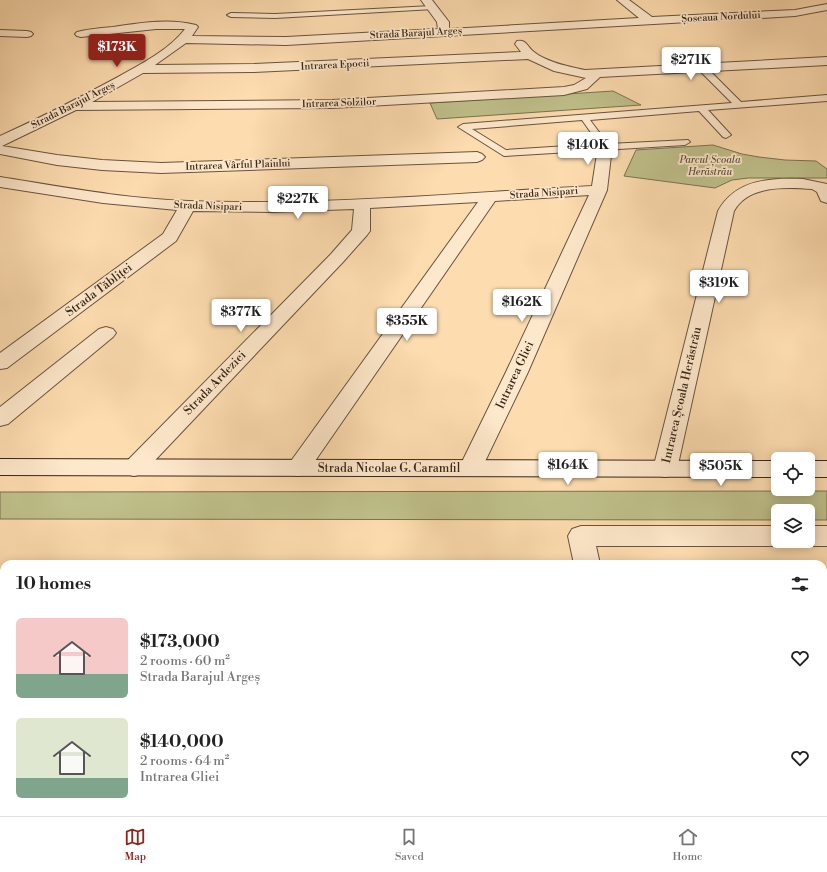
<!DOCTYPE html>
<meta charset="utf-8">
<style>
body{margin:0;font-family:"Libre Bodoni",serif;background:#f6f6f6;color:#222;height:100vh;display:flex;flex-direction:column;font-size:15px;white-space:nowrap}
*{box-sizing:border-box;margin:0}
p{font-size:13px;color:#767676}
.icon{flex:none;width:22px;height:22px;fill:none;stroke:currentColor;stroke-width:2;stroke-linecap:round;stroke-linejoin:round}
.map{position:relative;flex:1;overflow:hidden}
.side{position:absolute;left:0px;top:560px;width:827px;height:256px;display:flex;flex-direction:column;background:#fff;border-radius:12px 12px 0 0;box-shadow:0 2px 10px #0003}
.side>*{flex:none}
.tools{position:absolute;left:771px;top:452px;display:grid;gap:8px}
.tools a{display:grid;place-items:center;width:44px;height:44px;border-radius:6px;background:#fff;box-shadow:0 2px 10px #0003;font-size:20px}
.price{position:absolute;translate:-50% -34px;padding:0 9px;border-radius:4px;background:#fff;color:#222;font-size:13px;line-height:26px;filter:drop-shadow(0 1px 2px #0008)}
.price::after{content:'';position:absolute;left:50%;top:24px;width:12px;height:9px;margin-left:-6px;background:inherit;clip-path:polygon(0 0,100% 0,50% 100%)}
.price.selected{background:#8f2418;color:#fff}
ul{padding:0;list-style:none}
li{display:flex;align-items:center;gap:12px;height:100px;padding:0 16px}
li span{display:grid;place-items:center;flex:none;width:112px;height:80px;border-radius:6px;color:#555}
li>.icon{margin-inline-start:auto}
span .icon{width:48px;height:48px;fill:#fffc;stroke-width:1}
li b{font-size:17px}
h2{display:flex;justify-content:space-between;align-items:center;height:48px;padding:0 16px;font-size:17px}
.tabs{display:flex;justify-content:space-around;align-items:center;height:56px;border-top:1px solid #e0e0e0;background:#fff;font-size:11px;color:#767676}
.tabs a{display:grid;justify-items:center;gap:2px}
.tabs .selected{color:#8f2418}
.map>svg:first-child{display:block}
</style>
<div class="map">
<svg width="827" height="816" viewBox="0 0 827 816">
<rect width="100%" height="100%" fill="#fddcaf"/>
<filter id="stains"><feTurbulence type="fractalNoise" baseFrequency=".005" numOctaves="4"/><feColorMatrix values="0 0 0 0 .2 0 0 0 0 .09 0 0 0 0 .02 0 0 0 .5 -.17"/></filter>
<radialGradient id="worn" r=".72"><stop offset=".6" stop-color="#630" stop-opacity="0"/><stop offset="1" stop-color="#630" stop-opacity=".3"/></radialGradient>
<path fill="#bfc08b" stroke="#7a7352" d="M613,91L641,105L437,119L430,103Z
M713,145L742,154L759,157L785,160L816,161L827,169V178H748L732,180L715,188L624,176L636,150Z
M827,491V520H808V511H778V520L0,519V492Z
M0,778H4V812H88L87,816H0Z"/>
<g fill="none" stroke-linecap="round" stroke-linejoin="round">
<g stroke="#68543e" stroke-width="2">
<path id="service" d="M432,6L434,7V9L275,18L231,17L227,15L231,13L275,14Z
M699,66H705L741,102L827,95V101L708,110L731,135L726,138L723,137L699,111L590,120L608,144L688,140L690,142L685,145L504,156L458,127L463,124L732,103L699,70ZM582,120L599,144L506,150L472,129Z
M0,706H4V724H0Z
M131,812H153L152,816H130Z
M431,812H453V816H431Z"/>
</g>
<g stroke="#68543e" stroke-width="2">
<path id="minor" d="M421,0H432L449,22V29L639,18L617,0H629L652,17L795,10L827,4V10L795,16L286,45L186,43L155,65L254,64L521,52L515,44L517,41C527,39 527,47 534,52C546,62 570,67 585,70L827,57V65L600,77L587,89L564,95L332,108L76,110L2,146L57,155L102,160L161,163L477,152L482,154L485,157L482,160L477,162L161,173L102,170L57,165L0,154V136C40,118 79,98 118,77C141,64 169,50 185,29H156L81,37L77,36L75,34L77,32C89,29 101,28 113,27C140,23 169,18 196,25L198,27L192,36L286,37L438,29L437,22ZM528,59L554,71L586,78L574,85L564,87L332,100L92,102L143,73L254,72Z
M0,30L27,31L31,32L33,34L31,36L27,37L0,36Z
M605,143L610,144L612,147L607,190L528,372L479,474L471,476L463,474L459,468L506,372L589,195L495,201L306,474L298,476L290,474L286,468L478,202L370,208V231L367,235L343,262L142,474L134,476L126,474L122,468L126,462L331,254L352,230L354,209L270,212L193,211L176,241L7,368L0,369V353L163,234L177,210L103,203L0,187V177C63,187 126,199 189,201C323,206 458,193 592,186L598,147L600,144Z
M803,179L827,184V203L821,201L817,192L812,189C786,187 748,185 734,211L677,469L673,475L665,477L657,475L653,469L718,211C736,179 770,178 803,179Z
M106,327L113,329L116,333L113,337L8,424L0,426V407L99,329Z
M581,526H778V541H788L787,543L778,546H596L600,564H574L568,536L572,529Z
M808,526H827V546H808L799,543L798,541H808Z
M618,812H652L653,816H619Z"/>
</g>
<g stroke="#362618" stroke-width="2">
<path id="secondary" d="M0,459L778,461V477L0,475Z
M808,461H827V477H808Z"/>
</g>
<use href="#service" fill="#fee8cb" fill-rule="evenodd"/>
<use href="#minor" fill="#fee8cb" fill-rule="evenodd"/>
<use href="#secondary" fill="#fee8cb" fill-rule="evenodd"/>
</g>
<g text-anchor="middle" dominant-baseline="central" stroke-width="3.5" stroke-linejoin="round" paint-order="stroke">
<g font-size="10" fill="#362618" stroke="#fee8cb">
<text transform="translate(721 17) rotate(-3)">Șoseaua Nordului</text>
<text transform="translate(416 33) rotate(-3)">Strada Barajul Argeș</text>
<text transform="translate(335 65) rotate(-3)">Intrarea Epocii</text>
<text transform="translate(339 103) rotate(-2)">Intrarea Solzilor</text>
<text transform="translate(73 105) rotate(-27)">Strada Barajul Argeș</text>
<text transform="translate(238 165) rotate(-2)">Intrarea Vârful Plaiului</text>
<text transform="translate(544 193) rotate(-4)">Strada Nisipari</text>
<text transform="translate(208 206) rotate(2)">Strada Nisipari</text>
</g>
<g font-size="10" font-style="italic" fill="#584c35" stroke="#fee8cb">
<text x="710" y="160">Parcul Școala<tspan x="710" dy="12">Herăstrău</tspan></text>
</g>
<g font-size="12" fill="#362618" stroke="#fee8cb">
<text transform="translate(99 290) rotate(-37)">Strada Tăbliței</text>
<text transform="translate(515 375) rotate(-65)">Intrarea Gliei</text>
<text transform="translate(215 383) rotate(-46)">Strada Ardeziei</text>
<text transform="translate(682 395) rotate(-77)">Intrarea Școala Herăstrău</text>
<text x="389" y="468">Strada Nicolae G. Caramfil</text>
</g>
</g>
<rect width="100%" height="100%" filter="url(#stains)"/>
<rect width="100%" height="100%" fill="url(#worn)"/>
</svg>
<div class="tools">
<a><svg class="icon" aria-label="locate" viewBox="0 0 24 24"><circle cx="12" cy="12" r="6"/><path d="M12 2v4M12 18v4M2 12h4M18 12h4"/></svg></a>
<a><svg class="icon" aria-label="layers" viewBox="0 0 24 24"><path d="M12 4l9 5-9 5-9-5zM3 14l9 5 9-5"/></svg></a>
</div>
<b class="price selected" style="left:117px;top:68px">$173K</b>
<b class="price" style="left:691px;top:81px">$271K</b>
<b class="price" style="left:588px;top:166px">$140K</b>
<b class="price" style="left:298px;top:220px">$227K</b>
<b class="price" style="left:719px;top:304px">$319K</b>
<b class="price" style="left:522px;top:323px">$162K</b>
<b class="price" style="left:241px;top:333px">$377K</b>
<b class="price" style="left:407px;top:342px">$355K</b>
<b class="price" style="left:568px;top:486px">$164K</b>
<b class="price" style="left:721px;top:487px">$505K</b>
<section class="side">
<h2>10 homes<svg class="icon" aria-label="filters" viewBox="0 0 24 24"><path d="M4 7h16M4 17h16"/><circle cx="9" cy="7" r="2"/><circle cx="15" cy="17" r="2"/></svg></h2>
<ul>
<li><span style="background:linear-gradient(#f6c9c9 70%,#7fa58c 0)"><svg class="icon" aria-label="home" viewBox="0 0 24 24"><path d="M3 11l9-7 9 7M6 9v11h12V9"/></svg></span><div><b>$173,000</b><p>2 rooms · 60 m²</p><p>Strada Barajul Argeș</p></div><svg class="icon" aria-label="heart" viewBox="0 0 24 24"><path d="M12 20l-8-8c-3-5 5-10 8-4 3-6 11-1 8 4z"/></svg></li>
<li><span style="background:linear-gradient(#dfe7d0 75%,#7fa58c 0)"><svg class="icon" aria-label="home" viewBox="0 0 24 24"><path d="M3 11l9-7 9 7M6 9v11h12V9"/></svg></span><div><b>$140,000</b><p>2 rooms · 64 m²</p><p>Intrarea Gliei</p></div><svg class="icon" aria-label="heart" viewBox="0 0 24 24"><path d="M12 20l-8-8c-3-5 5-10 8-4 3-6 11-1 8 4z"/></svg></li>
</ul>
</section>
</div>
<nav class="tabs">
<a class="selected"><svg class="icon" aria-label="map" viewBox="0 0 24 24"><path d="M3 6l6-2 6 2 6-2v14l-6 2-6-2-6 2zM9 4v14M15 6v14"/></svg>Map</a>
<a><svg class="icon" aria-label="saved" viewBox="0 0 24 24"><path d="M7 4h10v16l-5-4-5 4z"/></svg>Saved</a>
<a><svg class="icon" aria-label="home" viewBox="0 0 24 24"><path d="M3 11l9-7 9 7M6 9v11h12V9"/></svg>Home</a>
</nav>
